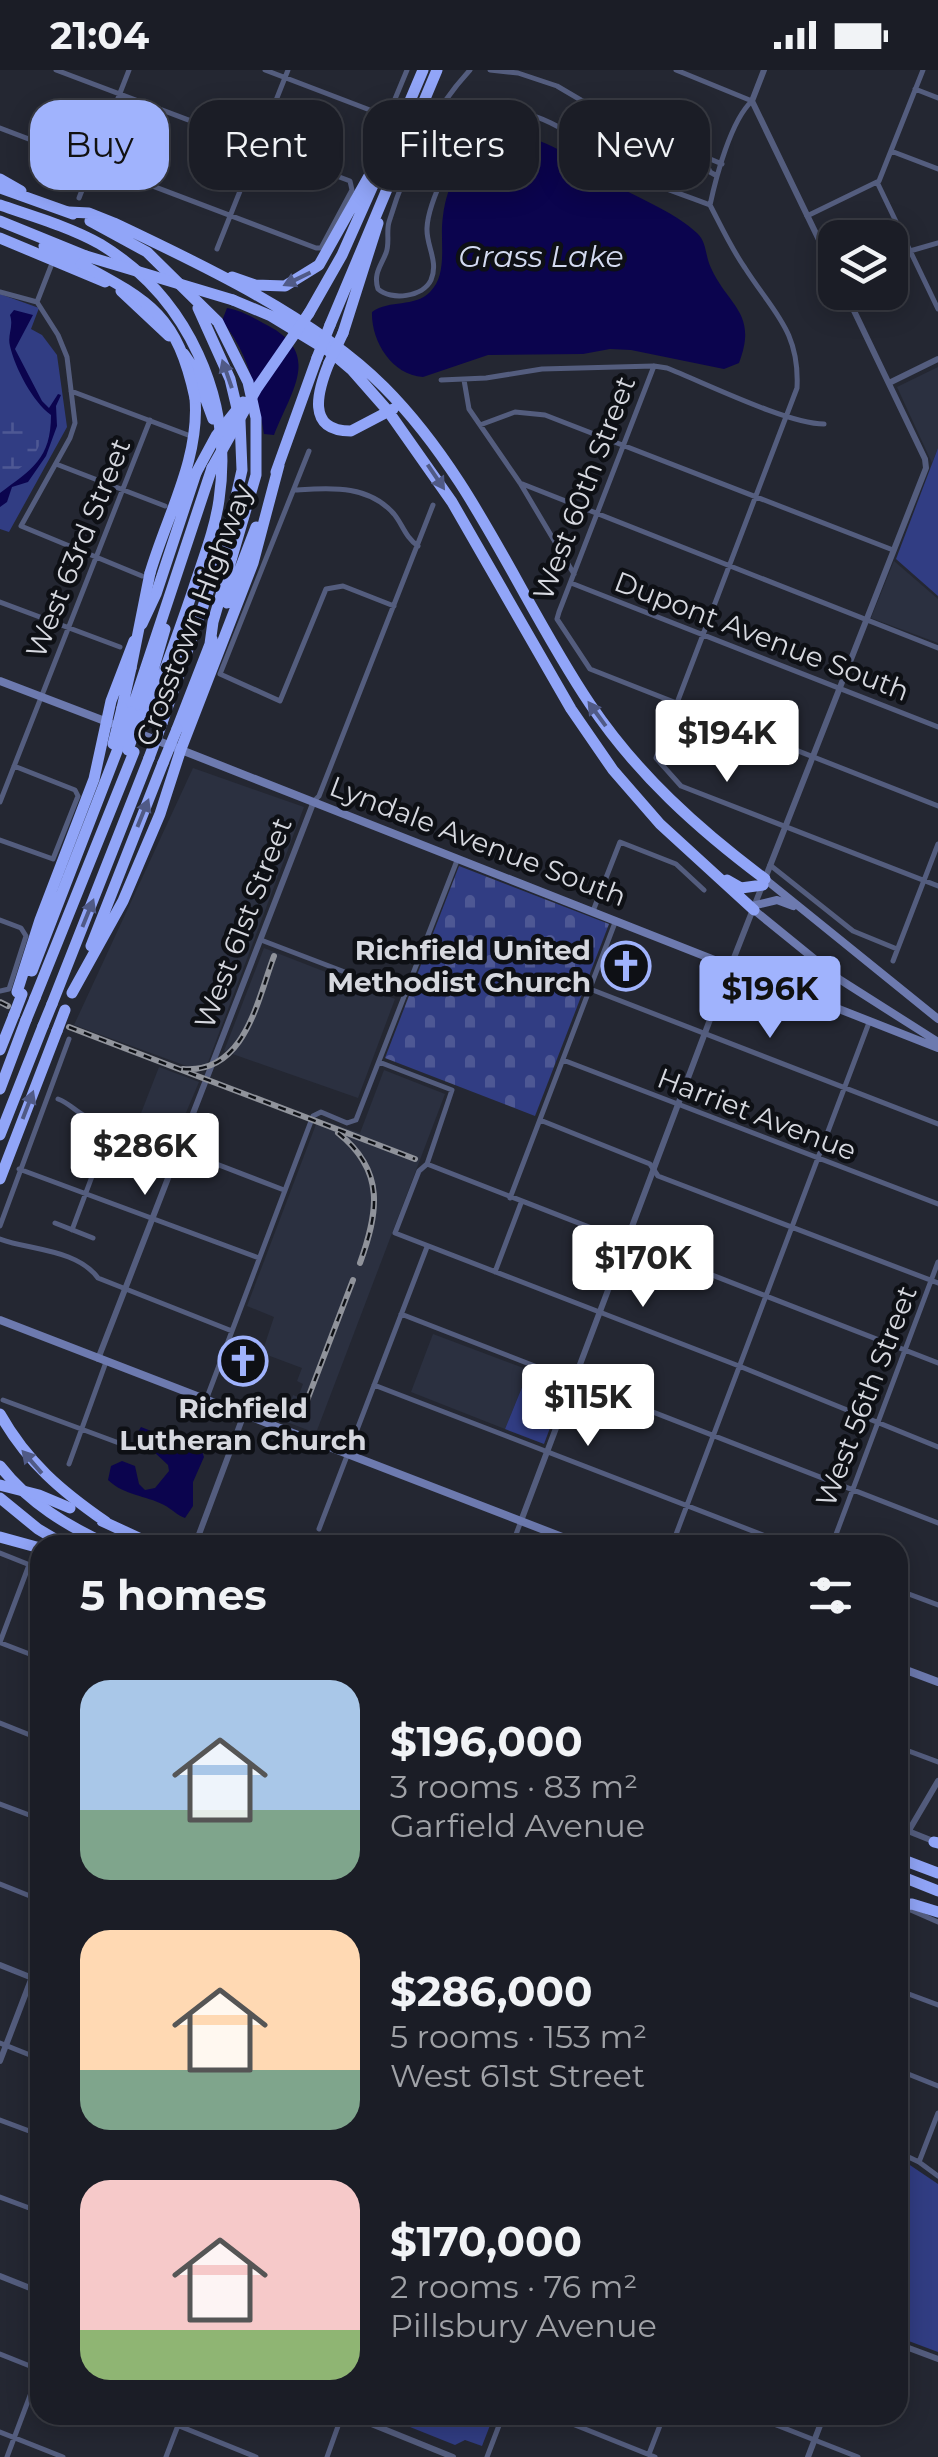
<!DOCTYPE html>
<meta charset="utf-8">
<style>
body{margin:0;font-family:Montserrat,sans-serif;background:#24262e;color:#f1f3f6;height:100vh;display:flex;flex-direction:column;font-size:38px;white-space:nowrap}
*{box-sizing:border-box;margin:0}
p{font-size:32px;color:#a0a2a7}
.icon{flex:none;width:55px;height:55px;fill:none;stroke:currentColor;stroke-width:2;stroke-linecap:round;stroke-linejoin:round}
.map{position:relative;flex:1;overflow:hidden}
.sheet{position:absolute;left:30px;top:1465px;width:878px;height:890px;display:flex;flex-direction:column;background:#1b1d26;border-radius:30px;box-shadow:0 5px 25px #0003,0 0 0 2px #393b43}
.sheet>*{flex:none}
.top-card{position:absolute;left:30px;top:30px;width:880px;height:90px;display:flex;gap:20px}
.buttons{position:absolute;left:818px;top:150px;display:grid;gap:20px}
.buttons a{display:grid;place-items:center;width:90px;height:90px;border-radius:20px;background:#1b1d26;box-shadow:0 5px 25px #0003,0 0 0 2px #393b43;font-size:50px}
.price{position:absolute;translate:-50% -85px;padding:0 22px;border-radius:10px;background:#fff;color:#222;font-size:32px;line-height:65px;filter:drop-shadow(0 2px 5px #0008)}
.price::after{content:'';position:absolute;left:50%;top:60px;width:30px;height:22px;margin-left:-15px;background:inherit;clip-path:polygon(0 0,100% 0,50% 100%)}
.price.selected{background:#a0b3fd;color:#111}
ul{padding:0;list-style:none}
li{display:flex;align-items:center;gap:30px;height:250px;padding:0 50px}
li span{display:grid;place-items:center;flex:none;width:280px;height:200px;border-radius:30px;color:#555}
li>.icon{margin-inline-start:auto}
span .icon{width:120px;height:120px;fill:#fffc;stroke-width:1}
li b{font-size:42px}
h2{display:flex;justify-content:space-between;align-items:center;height:120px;padding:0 50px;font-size:42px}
.chip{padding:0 35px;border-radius:30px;background:#1b1d26;box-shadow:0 5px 25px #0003,0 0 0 2px #393b43;font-size:35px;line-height:90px}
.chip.selected{background:#a0b3fd;color:#111}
.status{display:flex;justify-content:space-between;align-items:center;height:70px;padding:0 50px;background:#1b1d26;direction:ltr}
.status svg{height:28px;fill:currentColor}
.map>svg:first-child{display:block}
</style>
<div class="status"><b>21:04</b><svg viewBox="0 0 49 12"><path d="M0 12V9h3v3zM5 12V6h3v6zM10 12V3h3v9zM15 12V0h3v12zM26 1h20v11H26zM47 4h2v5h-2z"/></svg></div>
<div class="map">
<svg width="938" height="2387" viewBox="0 0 938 2387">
<defs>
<pattern id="wetland-marsh" width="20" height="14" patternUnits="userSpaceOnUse" patternTransform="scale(2.5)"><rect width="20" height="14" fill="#313d83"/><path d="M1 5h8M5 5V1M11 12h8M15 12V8" fill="none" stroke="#4e5894"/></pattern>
<pattern id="cemetery-stones" width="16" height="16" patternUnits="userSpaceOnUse" patternTransform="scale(2.5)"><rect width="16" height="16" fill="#313d83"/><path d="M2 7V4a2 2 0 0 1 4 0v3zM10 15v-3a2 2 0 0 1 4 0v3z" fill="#4e5894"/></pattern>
</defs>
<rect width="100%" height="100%" fill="#242732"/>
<path fill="#2b3040" d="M938,297V378L932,393L897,317Z
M894,491L938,529V573L871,548Z
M193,698L304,737L207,995L192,998L74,955Z
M264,878L395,929L358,1028L224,981Z
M159,997L199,1012L174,1071L136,1056Z
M384,1000L445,1024L316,1363L284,1351L293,1325L298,1327L303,1314L297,1311L302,1298L262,1283L274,1247L247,1236L318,1049L360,1063Z
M433,1264L529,1300L505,1359L411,1322Z"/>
<path fill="#313d83" d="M0,224L39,238L31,259L42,265L57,285L67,357L9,462L0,459Z
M938,378V526L896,489Z
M529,1300L566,1315L544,1374L505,1359Z
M898,2087L938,2114V2282L898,2267Z
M380,2345H494L482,2376L465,2370L455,2375Z"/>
<path fill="url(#wetland-marsh)" d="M21,347L41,352C47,383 23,396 0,412V351Z"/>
<path fill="url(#cemetery-stones)" d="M459,796L609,854L535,1046L385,988Z"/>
<path fill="#0b044e" d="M495,63C553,65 572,91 619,117C645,131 675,143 697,163C707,172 705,186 711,198C729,237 758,243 739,293L724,299L631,280L610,279L583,284L488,285L423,307C391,305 371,270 372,242C390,229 414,238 430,222C449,203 439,170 443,146C447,113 465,78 495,63Z
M227,238C240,240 252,247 263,253C323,282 293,317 274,365L264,364C257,323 249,283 222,251Z
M14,240L33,245L15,279L42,331L49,338L58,324L61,325L56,336L57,356L46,386L28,412L12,417L7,432L0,437V423C32,399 51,389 51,345C33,332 15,298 10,276C7,265 14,257 10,245Z
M141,1357L202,1381L204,1387L193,1412V1436L185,1448C177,1445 173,1440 164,1435C145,1425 125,1426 108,1410L111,1396L122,1391L135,1396L139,1414L145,1420L155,1418L169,1401L168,1395L136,1365Z"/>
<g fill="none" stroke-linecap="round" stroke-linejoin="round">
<path stroke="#545d7e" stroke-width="5" d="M265,0L383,45L390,41L407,0
M470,0C430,43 406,96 389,152C386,162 390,173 386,183C381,196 373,204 378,219C391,231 423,227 431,210C439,191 426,176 427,158C428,133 457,71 476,56C527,14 588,82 632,104C657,117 685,125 710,135C721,156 731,178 745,198C773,242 800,261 797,318L656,688L681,716L938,816
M490,0L518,3L557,16L608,46L722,94
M676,0L752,31C731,50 716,107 710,135
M915,19L938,28
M436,40L468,63
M0,58L316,178H321L352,120L350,111L56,0
M891,81L938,99
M703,85L710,102L717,106
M877,112L938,239
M79,128L129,0
M807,146L879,111L923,0
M217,179L288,0
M910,181L938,173
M0,222L37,232
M37,232L58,265L67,287L75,353L70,368L21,456L142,506
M37,232L51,196
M654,296L559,542L557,549L590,599L938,736
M441,310L486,308L542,299L654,296L667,298C705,313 788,354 824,354
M464,310L469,339L520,413L574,504
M71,321L188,365
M480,355L515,342L545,345L893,480
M309,381L220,604L280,631L326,519L343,516L394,536
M56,394L165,436
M520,413L938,578
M295,420C330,418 368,414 394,444C403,455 405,467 418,476
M571,513L938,657
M0,532L120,577
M314,731L319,726L433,435
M0,732L150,350
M0,770L53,789L78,726L75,720L14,696
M770,795L853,861L897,879
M593,841L620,772L676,794L704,820
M0,850L21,858L26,866L9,919L0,921
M261,870L405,925
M893,891L938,774
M590,919L938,1054
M563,990L938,1134
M379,992L452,1020L427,1094L419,1101L395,1163L739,1296L938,1377
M58,1029C69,1033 75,1041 85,1046C115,1062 148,1065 179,1076
M540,1050L650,1094L658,1106L938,1213
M83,1079L124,1094
M180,1080L284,1120
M427,1094L938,1293
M19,1099L259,1188
M510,1128L616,850
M55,1153L93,1168
M0,1156L69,969
M72,1160L100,1085
M0,1169C29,1180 77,1179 98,1208L232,1261
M495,1202L521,1133
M401,1244L938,1453
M374,1315L789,1475
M3,1330L127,1376
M206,1330L313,1046L321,1042L347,1053L356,1050L458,788
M69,1394L106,1292
M319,1459L427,1177
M512,1475L521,1451
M672,1475L870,950
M832,1475L938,1192
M0,1483L40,1499
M898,1520L938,1535
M0,1572L29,1495
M1,1573L40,1588
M0,1653L40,1669
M898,1677L938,1692
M0,1734L40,1749
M0,1814L40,1830
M906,1838L938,1852
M898,1920L938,1935
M0,1973L40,1989
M898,2000L938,2016
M0,2050L40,2065
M898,2082L919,2092L938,2106
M919,2092L938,2043
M0,2127L40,2142
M0,2284L40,2300
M152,2345L256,2387
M550,2345L655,2387
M751,2345L858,2387
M0,2362L63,2387
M649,2384L664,2345
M7,2387L40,2299
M166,2387L182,2345
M327,2387L342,2345
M487,2387L503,2345"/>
<path stroke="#545d7e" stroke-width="6" d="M764,0L752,31L835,203
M889,313L938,289
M98,1289L314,731
M521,1451L717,931L926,398L925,389L845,222
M195,1475L244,1344
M908,1761L933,1771
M898,1779L938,1711
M0,1895L40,1911
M0,1991L40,1886
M0,2206L40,2222
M898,2274L938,2289
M349,2345L453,2387
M808,2387L824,2345"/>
<path stroke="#6d7aaf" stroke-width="8" d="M0,611L110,653
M133,661L938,978
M765,809L938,949
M756,835L777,830L793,836
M754,840L839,909L938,972
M0,1250L583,1475
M898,1597L938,1612"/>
<path stroke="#91a5f8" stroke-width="11" d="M404,45L423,0
M0,109L21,121
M0,118L73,144
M0,135C32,146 70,157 100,174C188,227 234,329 219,430C215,458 205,484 196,511C181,557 164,602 147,648
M69,142L89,143L114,153C203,195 315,248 384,317C474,407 520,530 590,634C637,704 698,759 765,809
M0,151L86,186
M90,151L147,182L218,252L248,312L256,348V405L213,552L210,574
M0,168L105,212
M44,176L81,194
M232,207L255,215L285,216L319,195L405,42
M121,221L169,266
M233,230L271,246L332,283L352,300L388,341L452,432L571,639L613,700L660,754L754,840
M309,243L342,185L378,104
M330,255L437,0
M343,263L378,153
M184,284L195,300L213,349
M329,293C318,320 305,361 351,361L393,339
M276,402L317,288
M150,503C167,445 200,389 195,328
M227,533L256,457
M142,554L156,524L196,403
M122,638L131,598
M131,642L212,398
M140,645L165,559
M162,653L226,471L242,400L240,351L230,309L198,238
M177,659L212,569
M727,810L741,818L763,815
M91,876L163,693
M32,901L119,676
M17,922L40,850L94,709L111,631L134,571
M72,923L123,831L160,744L181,679L253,493L279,395
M35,928L134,682
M52,934L149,688
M0,980L14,945
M0,1019L26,950
M0,1065L43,956
M0,1109L57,961
M0,1344C27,1392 61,1421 106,1452
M0,1396C29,1433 67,1456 109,1475
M0,1428L38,1459L65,1475
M102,1451L154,1475
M0,1467L40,1478
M898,1757V1758
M934,1772L938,1773
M898,1788L938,1803
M898,1805L938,1821
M898,1835L912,1834L938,1842"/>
<g stroke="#90939b" stroke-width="6">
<path id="rail" d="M0,932L8,936
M69,957L415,1089
M183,999C245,1004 257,931 274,886
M338,1063C386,1101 378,1143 360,1193
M303,1341L353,1210"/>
</g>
<use href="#rail" stroke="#0e1015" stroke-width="2.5" stroke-dasharray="8" stroke-linecap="butt"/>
<path stroke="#91a5f8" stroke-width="11" d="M86,186L233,230
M81,194C152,232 177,246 195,328
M317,288L330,255
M329,293L343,263
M212,398L257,318L309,243
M196,403L216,366L243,332
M131,598L150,503
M121,671L131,642
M113,674L122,638
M128,680L140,645
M149,688L162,653
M163,693L177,659
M14,945L22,924
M26,950L35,928
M43,956L52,934
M57,961L65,940
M0,1415L39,1425L70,1438"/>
</g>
<defs><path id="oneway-solid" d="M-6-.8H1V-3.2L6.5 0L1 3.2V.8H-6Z" transform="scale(2.5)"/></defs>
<g fill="#505a86">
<use href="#oneway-solid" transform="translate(297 209) rotate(154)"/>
<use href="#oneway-solid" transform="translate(227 304) rotate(-109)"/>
<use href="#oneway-solid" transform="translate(436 407) rotate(56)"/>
<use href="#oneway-solid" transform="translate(597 644) rotate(-126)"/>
<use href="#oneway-solid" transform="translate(143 743) rotate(-68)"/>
<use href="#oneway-solid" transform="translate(88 843) rotate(-68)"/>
<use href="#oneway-solid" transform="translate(28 1035) rotate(-69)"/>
<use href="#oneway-solid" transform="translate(32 1392) rotate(-131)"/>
</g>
<defs>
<g id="church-ring" transform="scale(2.5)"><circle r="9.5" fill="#0e1015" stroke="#a0b3fd" stroke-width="1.5"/><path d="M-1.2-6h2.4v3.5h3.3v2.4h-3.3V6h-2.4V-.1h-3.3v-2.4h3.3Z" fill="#a0b3fd"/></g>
</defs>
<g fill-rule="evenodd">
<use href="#church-ring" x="626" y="896"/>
<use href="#church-ring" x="243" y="1291"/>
</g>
<g text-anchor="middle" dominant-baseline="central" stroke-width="9" stroke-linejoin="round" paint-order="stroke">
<g font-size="28" fill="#d6d8df" stroke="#0e1015">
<text transform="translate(584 418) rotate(-69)">West 60th Street</text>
<text transform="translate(78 478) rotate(-68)">West 63rd Street</text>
<text transform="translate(194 545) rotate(-69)">Crosstown Highway</text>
<text transform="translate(762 566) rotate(21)">Dupont Avenue South</text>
<text transform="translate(478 771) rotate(21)">Lyndale Avenue South</text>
<text transform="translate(243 853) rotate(-69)">West 61st Street</text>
<text transform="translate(757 1044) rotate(21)">Harriet Avenue</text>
<text transform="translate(866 1326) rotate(-69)">West 56th Street</text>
</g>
<g font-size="28" font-weight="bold" fill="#d6d8df" stroke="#0e1015" text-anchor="end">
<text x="591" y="880">Richfield United<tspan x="591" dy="32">Methodist Church</tspan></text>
<text x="243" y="1338" text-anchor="middle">Richfield<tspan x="243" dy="32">Lutheran Church</tspan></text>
</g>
<g font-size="30" font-style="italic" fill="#d3daf0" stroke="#0e1015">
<text x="541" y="186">Grass Lake</text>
</g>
</g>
</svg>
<div class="buttons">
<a><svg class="icon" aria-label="layers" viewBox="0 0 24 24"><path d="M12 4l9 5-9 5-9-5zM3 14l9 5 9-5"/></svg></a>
</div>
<b class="price" style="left:727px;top:715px">$194K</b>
<b class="price selected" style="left:770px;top:971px">$196K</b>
<b class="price" style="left:145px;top:1128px">$286K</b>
<b class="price" style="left:643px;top:1240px">$170K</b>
<b class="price" style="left:588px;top:1379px">$115K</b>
<div class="top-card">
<a class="chip selected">Buy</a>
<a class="chip">Rent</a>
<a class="chip">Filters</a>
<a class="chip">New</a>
</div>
<section class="sheet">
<h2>5 homes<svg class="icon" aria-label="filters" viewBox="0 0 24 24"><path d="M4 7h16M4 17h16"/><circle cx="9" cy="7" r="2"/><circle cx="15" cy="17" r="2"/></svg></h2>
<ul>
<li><span style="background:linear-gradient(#a9c7e8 65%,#7fa58c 0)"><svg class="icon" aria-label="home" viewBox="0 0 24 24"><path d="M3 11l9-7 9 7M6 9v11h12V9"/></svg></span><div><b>$196,000</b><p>3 rooms · 83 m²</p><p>Garfield Avenue</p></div></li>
<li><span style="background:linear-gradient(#ffd9b3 70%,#7fa58c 0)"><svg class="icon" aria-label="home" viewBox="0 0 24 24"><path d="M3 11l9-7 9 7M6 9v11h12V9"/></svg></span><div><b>$286,000</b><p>5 rooms · 153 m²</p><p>West 61st Street</p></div></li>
<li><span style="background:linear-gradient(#f6c9c9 75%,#8fb573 0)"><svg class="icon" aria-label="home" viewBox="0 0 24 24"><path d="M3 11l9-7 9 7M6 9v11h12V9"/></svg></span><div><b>$170,000</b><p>2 rooms · 76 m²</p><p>Pillsbury Avenue</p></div></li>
</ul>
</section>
</div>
